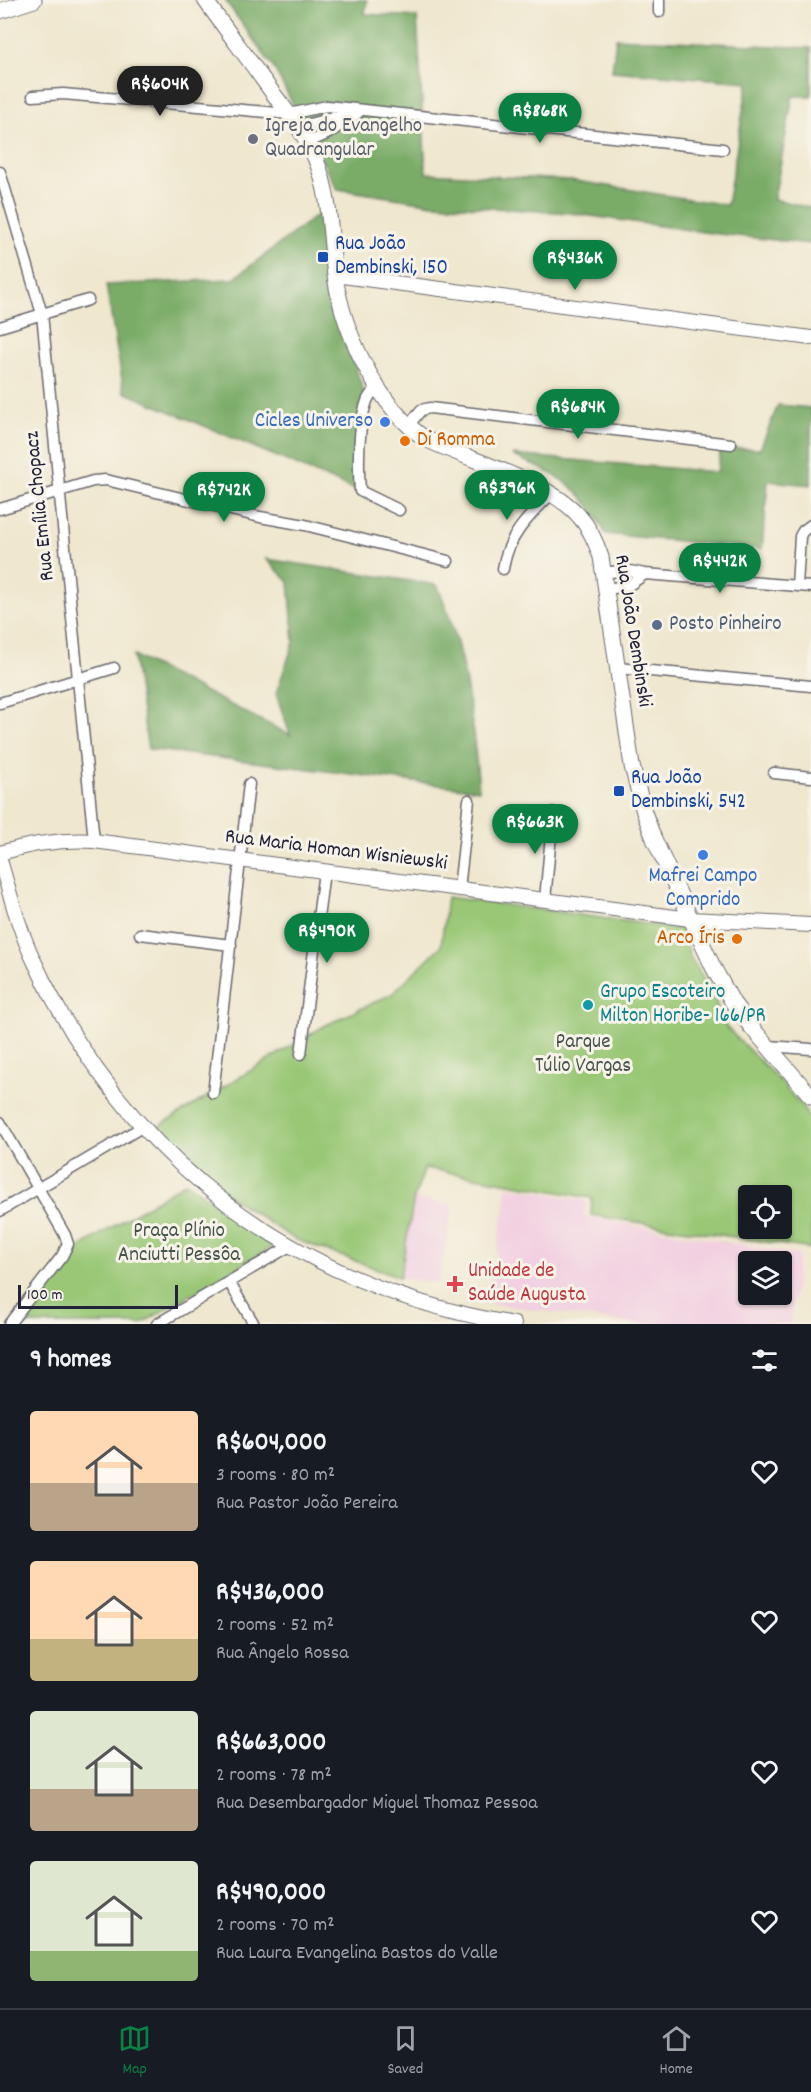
<!DOCTYPE html>
<meta charset="utf-8">
<style>
body{margin:0;font-family:Dekko,sans-serif;background:#242831;color:#f1f3f6;height:100vh;display:flex;flex-direction:column;font-size:22px;white-space:nowrap}
*{box-sizing:border-box;margin:0}
p{font-size:20px;color:#9ea1a6}
.icon{flex:none;width:33px;height:33px;fill:none;stroke:currentColor;stroke-width:2;stroke-linecap:round;stroke-linejoin:round}
.map{position:relative;height:1324px;overflow:hidden}
.sheet{display:flex;flex-direction:column;background:#171b24;flex:1}
.sheet>*{flex:none}
.fabs{position:absolute;left:738px;top:1185px;display:grid;gap:12px}
.fabs a{display:grid;place-items:center;width:54px;height:54px;border-radius:6px;background:#171b24;box-shadow:0 2px 4px #0004;font-size:30px}
.scale{position:absolute;left:18px;bottom:15px;width:160px;box-sizing:border-box;padding-left:6px;border:3px solid #22223b;border-top:0;font-size:16px;line-height:21px;white-space:nowrap;color:#22223b;-webkit-text-stroke:4px #f7f3e8;paint-order:stroke}
.price{position:absolute;translate:-50% -51px;padding:0 14px;border-radius:21px;background:#0b8043;color:#fff;font-size:20px;line-height:39px;filter:drop-shadow(0 2px 3px #0008)}
.price::after{content:'';position:absolute;left:50%;top:36px;width:18px;height:14px;margin-left:-9px;background:inherit;clip-path:polygon(0 0,100% 0,50% 100%)}
.price.current{background:#222;color:#fff}
ul{padding:0;list-style:none}
li{display:flex;align-items:center;gap:18px;height:150px;padding:0 30px}
li span{display:grid;place-items:center;flex:none;width:168px;height:120px;border-radius:6px;color:#555}
li>.icon{margin-inline-start:auto}
span .icon{width:72px;height:72px;fill:#fffc;stroke-width:1}
li b{font-size:26px}
h2{display:flex;justify-content:space-between;align-items:center;height:72px;padding:0 30px;font-size:26px}
.dock{display:flex;justify-content:space-around;align-items:center;height:84px;border-top:2px solid #363941;background:#171b24;font-size:16px;color:#9ea1a6}
.dock a{display:grid;justify-items:center;gap:3px}
.dock .current{color:#0b8043}
.map>svg:first-child{display:block}
</style>
<div class="map">
<svg width="811" height="1324" viewBox="0 0 811 1324">
<rect width="100%" height="100%" fill="#f7f3e8"/>
<filter id="ink" filterUnits="userSpaceOnUse"><feTurbulence type="fractalNoise" baseFrequency=".0167" numOctaves="2"/><feDisplacementMap in="SourceGraphic" scale="12" xChannelSelector="R" yChannelSelector="G"/><feConvolveMatrix kernelMatrix="1 2 1 2 8 2 1 2 1" color-interpolation-filters="sRGB"/></filter>
<filter id="wash" filterUnits="userSpaceOnUse"><feTurbulence type="fractalNoise" baseFrequency=".008" numOctaves="4" result="noise"/><feDisplacementMap in="SourceGraphic" scale="24" xChannelSelector="R" yChannelSelector="G"/><feGaussianBlur stdDeviation="1.35" result="paint"/><feColorMatrix in="noise" values="0 0 0 0 0 0 0 0 0 0 0 0 0 0 0 0 0 1.4 0 .05"/><feComposite in="paint" operator="in"/></filter>
<g filter="url(#wash)">
<rect width="100%" height="100%" fill="#efe7ce"/>
<path fill="#f2cfe1" fill-rule="evenodd" d="M508,1186L586,1201L584,1216L799,1255L790,1324H634L488,1303ZM748,1262H782V1294H748Z
M414,1198L453,1205L438,1284L400,1277Z"/>
<path fill="#99c776" stroke="#5e7458" stroke-width="1.5" fill-rule="evenodd" d="M447,897L682,929L690,957L711,990L726,1027L778,1079L801,1105L811,1121V1249L591,1215L592,1198L425,1168L414,1198L400,1277L294,1239L239,1203L203,1174L156,1128L324,1026L392,994L441,946ZM748,1196H782V1228H748Z
M186,1182L274,1246L141,1324H19L81,1246Z"/>
<path fill="#7aac67" stroke="#4e6751" stroke-width="1.5" d="M225,0H367L365,14L417,17L426,173L570,180L727,205L748,82L612,71L616,38L811,48V96H793L774,199L811,208V244L710,233L570,213L433,204L337,189L275,70Z
M321,212L338,311L365,397L355,490L124,392L106,285L233,279Z
M778,405L811,408V485L768,481L762,549L606,534C597,518 589,503 576,491C558,475 533,465 512,455L717,472L721,448L760,449Z
M266,559L437,585C465,647 473,722 479,790L148,749L133,655L290,735L276,693L294,642L289,582Z"/>
</g>
<g filter="url(#ink)">
<g fill="none" stroke-linecap="round" stroke-linejoin="round">
<g stroke="#6a676e" stroke-width="13">
<path id="minor" d="M659,0V12
M33,96L63,94L289,114L327,106L723,149
M298,127L355,112
M307,143L329,133L358,113
M0,172L42,314L94,841
M0,327L88,300
M378,386C374,391 369,395 367,401C358,424 358,466 360,491L399,510
M408,426L421,410L430,408L731,444
M0,509L93,481L106,480L260,517L305,525L448,561
M503,569C507,537 529,516 551,494
M604,573L625,570L645,574L811,587
M797,586L800,536L803,531L811,525
M606,589L628,586L645,574
M618,668L811,686
M0,703L114,668
M774,773L811,777
M459,889L469,800
M545,900L553,813
M140,934L231,945
M768,1046L811,1049
M301,1054L324,871
M213,1093L249,784
M0,1122L65,1235L68,1244L62,1256L9,1324
M0,1211L142,1127
M229,1282L254,1324
M157,1324L290,1246"/>
</g>
<g stroke="#6a676e" stroke-width="16">
<path id="tertiary" d="M335,275L811,338
M0,853C31,844 61,839 94,841L690,919L811,925
M0,860C10,894 19,930 35,963C128,1162 298,1288 514,1324"/>
</g>
<g stroke="#6a676e" stroke-width="17">
<path id="secondary" d="M205,0C227,31 250,61 272,92C288,113 306,135 316,160C331,196 330,238 335,276C343,331 378,408 426,439C469,461 549,481 579,516C590,528 596,542 601,557L632,766L644,812L654,839L713,967L733,1003L752,1028L811,1096
M0,11L34,0"/>
</g>
<use href="#minor" stroke="#fff" stroke-width="10"/>
<use href="#tertiary" stroke="#fff" stroke-width="14"/>
<use href="#secondary" stroke="#fff" stroke-width="15"/>
</g>
</g>
<circle fill="#6b7280" stroke="#f7f3e8" stroke-width="2" cx="253" cy="139" r="6"/>
<g fill="#1a4fb4" stroke="#f7f3e8" stroke-width="2">
<rect x="317" y="251" width="12" height="12" rx="3"/>
<rect x="613" y="785" width="12" height="12" rx="3"/>
</g>
<g fill="#3f7fe0" stroke="#f7f3e8" stroke-width="2">
<circle cx="385" cy="422" r="6"/>
<circle cx="703" cy="855" r="6"/>
</g>
<g fill="#e8710a" stroke="#f7f3e8" stroke-width="2">
<circle cx="405" cy="441" r="6"/>
<circle cx="737" cy="939" r="6"/>
</g>
<circle fill="#5c6f8a" stroke="#f7f3e8" stroke-width="2" cx="657" cy="625" r="6"/>
<circle fill="#0f9aa8" stroke="#f7f3e8" stroke-width="2" cx="588" cy="1005" r="6"/>
<path fill="#e0444e" stroke="#f7f3e8" stroke-width="2" d="M452 1275h6v6h6v6h-6v6h-6v-6h-6v-6h6z"/>
<g text-anchor="middle" dominant-baseline="central" stroke-width="6" stroke-linejoin="round" paint-order="stroke">
<g font-size="21" fill="#5b616d" stroke="#f7f3e8" text-anchor="start">
<text x="265" y="127">Igreja do Evangelho<tspan x="265" dy="24">Quadrangular</tspan></text>
</g>
<g font-size="21" fill="#164399" stroke="#f7f3e8" text-anchor="start">
<text x="335" y="245">Rua João<tspan x="335" dy="24">Dembinski, 150</tspan></text>
<text x="631" y="779">Rua João<tspan x="631" dy="24">Dembinski, 542</tspan></text>
</g>
<g font-size="21" fill="#366cbe" stroke="#f7f3e8" text-anchor="end">
<text x="373" y="422">Cicles Universo</text>
<text x="703" y="877" text-anchor="middle">Mafrei Campo<tspan x="703" dy="24">Comprido</tspan></text>
</g>
<g font-size="21" fill="#c56008" stroke="#f7f3e8" text-anchor="start">
<text x="417" y="441">Di Romma</text>
<text x="725" y="939" text-anchor="end">Arco Íris</text>
</g>
<g font-size="21" fill="#22223b" stroke="#f7f3e8">
<text transform="translate(41 506) rotate(-96)">Rua Emília Chopacz</text>
<text transform="translate(632 631) rotate(81)">Rua João Dembinski</text>
<text transform="translate(336 851) rotate(7)">Rua Maria Homan Wisniewski</text>
</g>
<g font-size="21" fill="#4e5e75" stroke="#f7f3e8" text-anchor="start">
<text x="669" y="625">Posto Pinheiro</text>
</g>
<g font-size="21" fill="#0d838f" stroke="#f7f3e8" text-anchor="start">
<text x="600" y="993">Grupo Escoteiro<tspan x="600" dy="24">Milton Horibe- 166/PR</tspan></text>
</g>
<g font-size="21" fill="#46544d" stroke="#f7f3e8">
<text x="583" y="1043">Parque<tspan x="583" dy="24">Túlio Vargas</tspan></text>
<text x="179" y="1232">Praça Plínio<tspan x="179" dy="24">Anciutti Pessôa</tspan></text>
</g>
<g font-size="21" fill="#be3a42" stroke="#f7f3e8" text-anchor="start">
<text x="468" y="1272">Unidade de<tspan x="468" dy="24">Saúde Augusta</tspan></text>
</g>
</g>
</svg>
<div class="fabs">
<a><svg class="icon" aria-label="locate" viewBox="0 0 24 24"><circle cx="12" cy="12" r="6"/><path d="M12 2v4M12 18v4M2 12h4M18 12h4"/></svg></a>
<a><svg class="icon" aria-label="layers" viewBox="0 0 24 24"><path d="M12 4l9 5-9 5-9-5zM3 14l9 5 9-5"/></svg></a>
</div>
<div class="scale">100 m</div>
<b class="price current" style="left:160px;top:117px">R$604K</b>
<b class="price" style="left:540px;top:144px">R$868K</b>
<b class="price" style="left:575px;top:291px">R$436K</b>
<b class="price" style="left:578px;top:440px">R$684K</b>
<b class="price" style="left:507px;top:521px">R$396K</b>
<b class="price" style="left:224px;top:523px">R$742K</b>
<b class="price" style="left:720px;top:594px">R$442K</b>
<b class="price" style="left:535px;top:855px">R$663K</b>
<b class="price" style="left:327px;top:964px">R$490K</b>
</div>
<section class="sheet">
<h2>9 homes<svg class="icon" aria-label="filters" viewBox="0 0 24 24"><path d="M4 7h16M4 17h16"/><circle cx="9" cy="7" r="2"/><circle cx="15" cy="17" r="2"/></svg></h2>
<ul>
<li><span style="background:linear-gradient(#ffd9b3 60%,#b9a48a 0)"><svg class="icon" aria-label="home" viewBox="0 0 24 24"><path d="M3 11l9-7 9 7M6 9v11h12V9"/></svg></span><div><b>R$604,000</b><p>3 rooms · 80 m²</p><p>Rua Pastor João Pereira</p></div><svg class="icon" aria-label="heart" viewBox="0 0 24 24"><path d="M12 20l-8-8c-3-5 5-10 8-4 3-6 11-1 8 4z"/></svg></li>
<li><span style="background:linear-gradient(#ffd9b3 65%,#c2b280 0)"><svg class="icon" aria-label="home" viewBox="0 0 24 24"><path d="M3 11l9-7 9 7M6 9v11h12V9"/></svg></span><div><b>R$436,000</b><p>2 rooms · 52 m²</p><p>Rua Ângelo Rossa</p></div><svg class="icon" aria-label="heart" viewBox="0 0 24 24"><path d="M12 20l-8-8c-3-5 5-10 8-4 3-6 11-1 8 4z"/></svg></li>
<li><span style="background:linear-gradient(#dfe7d0 65%,#b9a48a 0)"><svg class="icon" aria-label="home" viewBox="0 0 24 24"><path d="M3 11l9-7 9 7M6 9v11h12V9"/></svg></span><div><b>R$663,000</b><p>2 rooms · 78 m²</p><p>Rua Desembargador Miguel Thomaz Pessoa</p></div><svg class="icon" aria-label="heart" viewBox="0 0 24 24"><path d="M12 20l-8-8c-3-5 5-10 8-4 3-6 11-1 8 4z"/></svg></li>
<li><span style="background:linear-gradient(#dfe7d0 75%,#8fb573 0)"><svg class="icon" aria-label="home" viewBox="0 0 24 24"><path d="M3 11l9-7 9 7M6 9v11h12V9"/></svg></span><div><b>R$490,000</b><p>2 rooms · 70 m²</p><p>Rua Laura Evangelina Bastos do Valle</p></div><svg class="icon" aria-label="heart" viewBox="0 0 24 24"><path d="M12 20l-8-8c-3-5 5-10 8-4 3-6 11-1 8 4z"/></svg></li>
</ul>
</section>
<nav class="dock">
<a class="current"><svg class="icon" aria-label="map" viewBox="0 0 24 24"><path d="M3 6l6-2 6 2 6-2v14l-6 2-6-2-6 2zM9 4v14M15 6v14"/></svg>Map</a>
<a><svg class="icon" aria-label="saved" viewBox="0 0 24 24"><path d="M7 4h10v16l-5-4-5 4z"/></svg>Saved</a>
<a><svg class="icon" aria-label="home" viewBox="0 0 24 24"><path d="M3 11l9-7 9 7M6 9v11h12V9"/></svg>Home</a>
</nav>
